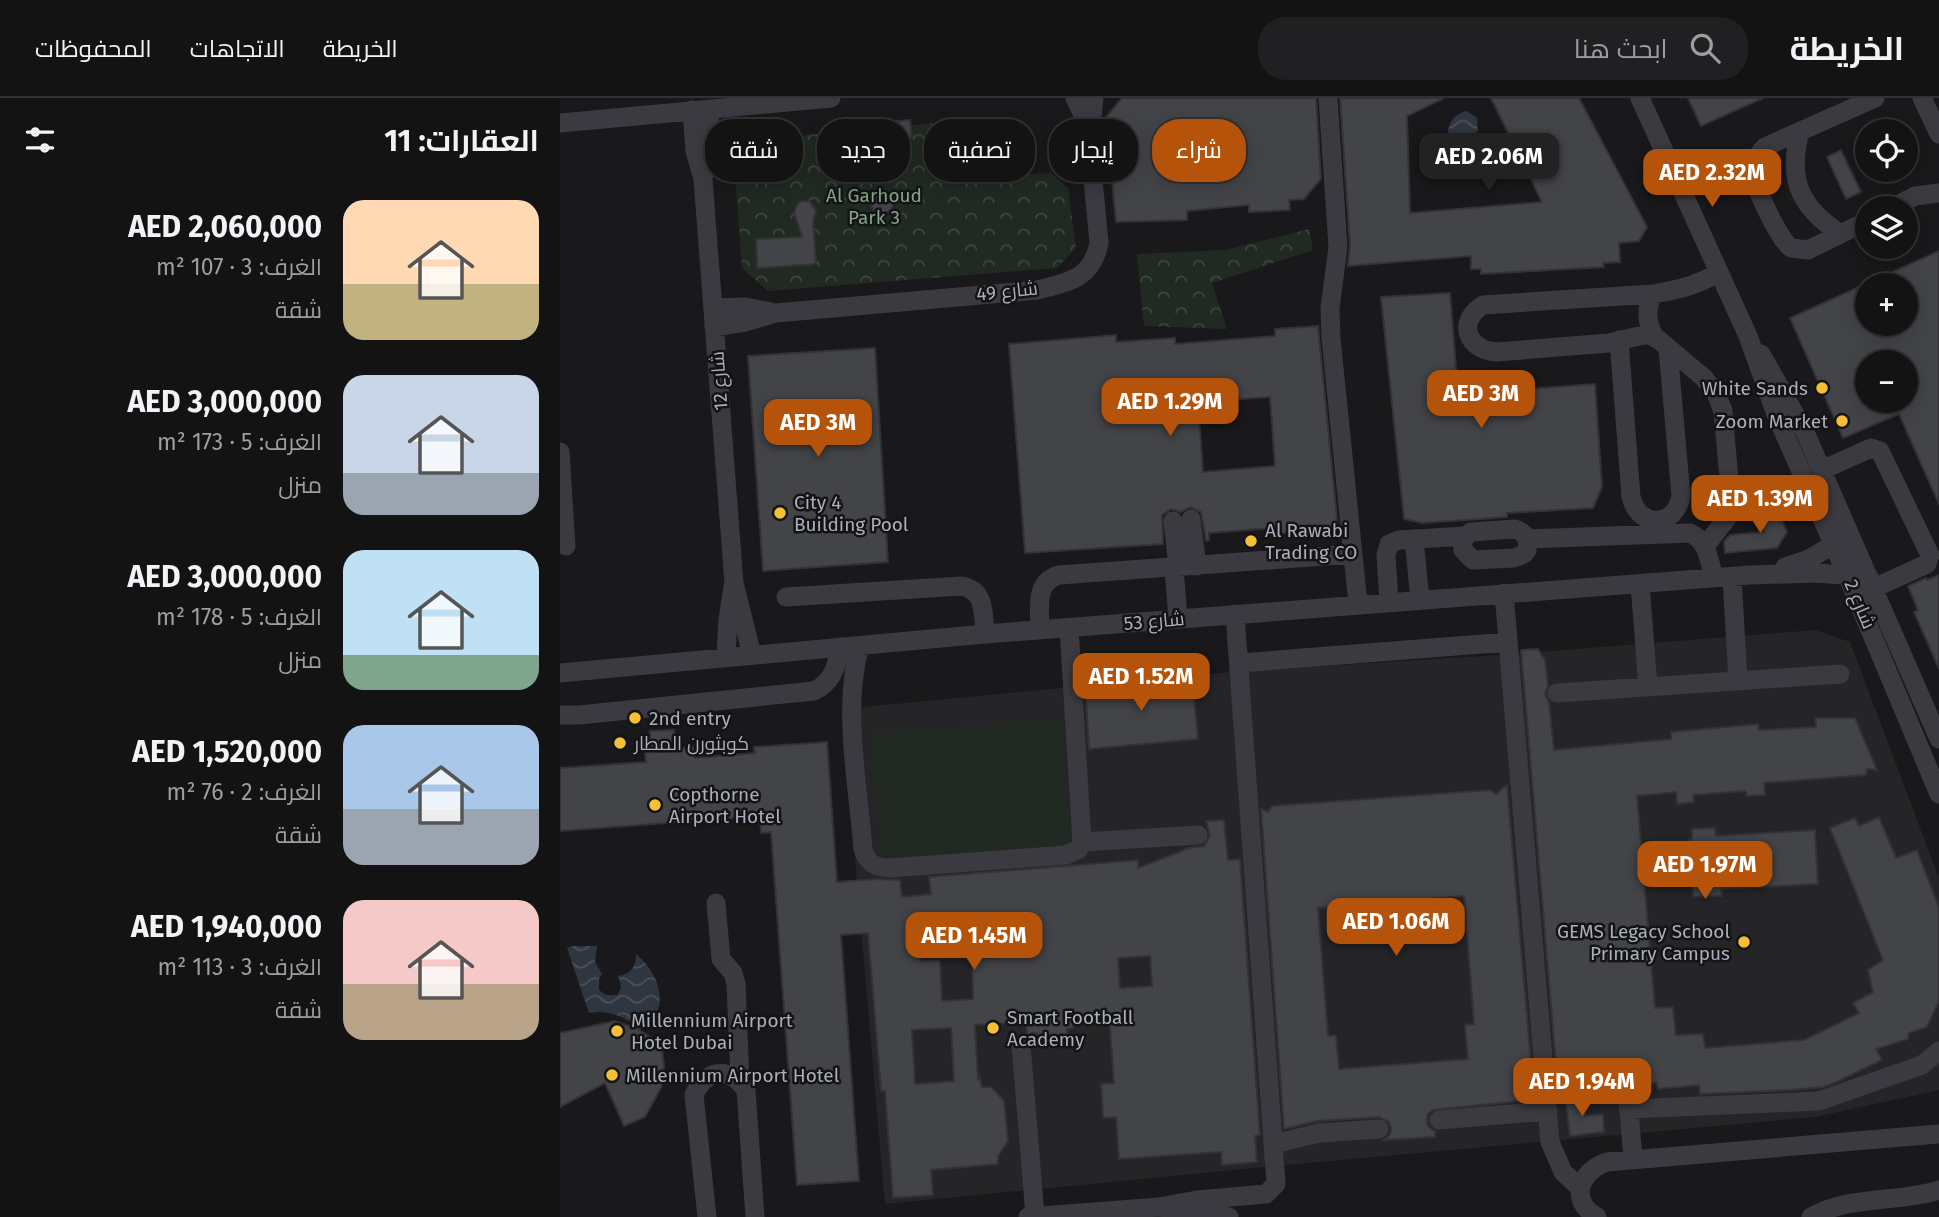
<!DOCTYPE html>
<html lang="ar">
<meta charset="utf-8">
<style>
body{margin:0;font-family:"Fira Sans",Cairo,sans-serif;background:#202022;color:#f1f3f6;direction:rtl;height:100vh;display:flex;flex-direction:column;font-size:26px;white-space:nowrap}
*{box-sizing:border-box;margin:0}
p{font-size:23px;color:#9d9ea0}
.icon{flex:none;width:38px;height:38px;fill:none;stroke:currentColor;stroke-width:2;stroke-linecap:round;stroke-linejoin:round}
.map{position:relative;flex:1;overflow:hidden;direction:ltr}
.sheet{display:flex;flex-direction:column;background:#131314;width:560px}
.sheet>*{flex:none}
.guide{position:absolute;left:21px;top:21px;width:665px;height:63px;direction:rtl;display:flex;gap:14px}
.controls{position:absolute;left:1295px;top:21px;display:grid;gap:14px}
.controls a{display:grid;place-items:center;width:63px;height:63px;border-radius:50%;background:#131314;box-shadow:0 4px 18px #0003,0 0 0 2px #323234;font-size:35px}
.price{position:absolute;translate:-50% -60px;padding:0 16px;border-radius:14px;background:#b45309;color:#fff;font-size:23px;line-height:46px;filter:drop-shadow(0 2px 4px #0008)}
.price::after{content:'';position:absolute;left:50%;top:42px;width:21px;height:16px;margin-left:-10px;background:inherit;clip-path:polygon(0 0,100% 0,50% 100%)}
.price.selected{background:#222;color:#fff}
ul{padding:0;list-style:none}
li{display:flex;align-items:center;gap:21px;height:175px;padding:0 21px}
li span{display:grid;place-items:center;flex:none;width:196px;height:140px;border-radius:21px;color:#555}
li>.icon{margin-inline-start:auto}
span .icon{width:84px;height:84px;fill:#fffc;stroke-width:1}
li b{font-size:30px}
h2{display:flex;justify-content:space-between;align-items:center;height:84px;padding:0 21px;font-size:30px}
.pill{padding:0 24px;border-radius:28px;background:#131314;box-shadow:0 4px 18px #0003,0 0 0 2px #323234;font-size:24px;line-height:63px}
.pill.selected{background:#b45309;color:#fff}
header{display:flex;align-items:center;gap:42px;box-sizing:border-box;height:98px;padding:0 35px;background:#131314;border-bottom:2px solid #323234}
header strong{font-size:33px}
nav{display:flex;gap:38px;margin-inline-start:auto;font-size:24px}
.search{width:490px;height:63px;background:#202022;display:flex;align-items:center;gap:18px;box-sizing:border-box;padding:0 24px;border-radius:28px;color:#9d9ea0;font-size:26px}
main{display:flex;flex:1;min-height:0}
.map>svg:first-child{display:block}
</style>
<header>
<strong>الخريطة</strong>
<div class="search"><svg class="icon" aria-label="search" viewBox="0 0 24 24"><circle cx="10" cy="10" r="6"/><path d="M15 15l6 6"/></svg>ابحث هنا</div>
<nav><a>الخريطة</a><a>الاتجاهات</a><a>المحفوظات</a></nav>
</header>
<main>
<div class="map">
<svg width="1379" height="1119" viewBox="0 0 1379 1119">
<defs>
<pattern id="park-crowns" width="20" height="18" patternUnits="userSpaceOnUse" patternTransform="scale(1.75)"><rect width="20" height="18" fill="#202922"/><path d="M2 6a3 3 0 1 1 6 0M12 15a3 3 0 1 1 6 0" fill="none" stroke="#3e4640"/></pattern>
<pattern id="water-waves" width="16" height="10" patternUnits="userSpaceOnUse" patternTransform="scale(1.75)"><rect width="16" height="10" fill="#2e3740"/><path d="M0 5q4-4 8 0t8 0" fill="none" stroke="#4a515a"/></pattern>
</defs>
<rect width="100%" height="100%" fill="#19191b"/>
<path fill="#252528" d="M1255,532L1290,544L1379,780V992L1255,1019L715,1068L325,1106L282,611L671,574L954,556Z"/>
<path fill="#202922" d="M501,621L511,749L322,764L312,636Z"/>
<path fill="url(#park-crowns)" d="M375,25L386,32L390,71L408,80L491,75L508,90L516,150L497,170L208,193L182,170L174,62L193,42Z
M749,131L753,152L652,185L667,231L584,228L577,156L666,152Z"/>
<path fill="url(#water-waves)" d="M907,13L917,20L918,33L906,43L907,53L898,59L890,54C886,36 886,18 907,13Z
M13,848H37L35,864L42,876L39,881V892L46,897H57C63,889 61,886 58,878C70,877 77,868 76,856C101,877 113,914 78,933L71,930L73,926C59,916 46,912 29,915L7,850Z"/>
<path fill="#434448" stroke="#333337" stroke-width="2" fill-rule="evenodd" d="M562,0H756L761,81L744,101L729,102L730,112L689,114V107L627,113V122L556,124L546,19Z
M780,0H884L847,18L850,115L982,104L931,0H1019L1087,129L1079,143L1059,145L1060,164L1043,165L1044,169L921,176V171H911V158L788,168L790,148Z
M1128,0H1203L1141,28Z
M350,22L352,40L312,43L311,25Z
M1281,52L1301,94L1286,101L1267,59Z
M311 105a11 11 0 1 1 22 0a11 11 0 1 1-22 0Z
M244,103L250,104L256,113L253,123L256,166L197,170L196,141L242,139L234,114L239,104Z
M1379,153V406L1339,316L1283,340L1230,220ZM1307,187H1346V226H1307ZM1307,264H1346V303H1307Z
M890,195L898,296L1035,286L1042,389L1033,410L947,415V419L862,425L844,421L821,199Z
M758,228L778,431L713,436V430L649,435V442L646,443L641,414L630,409L621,414L611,411L602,417L603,446L465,455L449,246L556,237V244L615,240V246L715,238V231ZM710,299L715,368L643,374L638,304Z
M315,250L328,464L203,473L188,258Z
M1216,408L1227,434L1217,450L1165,455L1164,444L1170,437L1204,434L1198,417Z
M1379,477V571L1354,514L1358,512L1348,488L1366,480L1367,482Z
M978,551L985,562L988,588L985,596L989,604L994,652L1111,641V634L1198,626L1199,632L1256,629L1255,620H1295L1317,672L1307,671L1306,677L1204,685L1205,697L1186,698V693L1133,697L1134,704L1117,706L1116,694L1077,698L1095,910L1113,909L1116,937L1143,936L1145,950L1244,942L1299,915L1293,905L1313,894L1308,872L1323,862L1270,730L1295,720L1299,728L1319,719L1336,760L1357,752L1379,810V903L1367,929L1349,935L1348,941L1316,951L1322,962L1274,985L1263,989L1230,992L1140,996L1139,987L1098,991L1096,984L1084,988L1081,976L1075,972L1068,973V962L1003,967L1002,962L996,967L961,552Z
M632,578L638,641L529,651L525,589Z
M114,632L115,651L133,649L135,660L195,655L194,649L267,644L277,784L316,781L340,782L342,799L371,796L369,779L578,762V770L629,750L644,748L650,737L646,723L664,722L668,762L680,761L700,1037L695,1038L697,1064L662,1067L661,1054L559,1061L556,1019L543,1020L541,986L554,985L549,918L513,920V930L507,931L508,948L478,949L477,935L467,936L466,924L415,927L418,981L420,980L422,989H431L444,1003L448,1043L438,1058V1066L371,1072L373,1097L333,1100L325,993H321L308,835L281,837L299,1083L237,1087L211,734L201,735L200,718L0,733V670L86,664L84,648H90V633ZM435,829L438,859L412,861L413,901L382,903L380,862L361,863L359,835ZM590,858L592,888L560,890L558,860ZM391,930L394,983L355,986L352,932Z
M947,687L973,987L959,1003L873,1012L868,1016L867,1024L869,1029L875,1033V1039L824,1042L830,1037L831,1030L829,1024L819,1019L758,1023L724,1031L701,711L708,714L712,708L930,692L936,696ZM904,798L914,926L905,927L908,961L779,971L776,937L768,938L758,810Z
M1155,730L1156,738L1255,732L1258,786L1161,791L1162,798L1133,799L1129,741H1132V731Z
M54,923L76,930L95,942L102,952L104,968L102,988L85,1019L64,1028L45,985L0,1009V935Z
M1024,997L1025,1018L1043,1016L1044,1034L1010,1038L1005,998Z"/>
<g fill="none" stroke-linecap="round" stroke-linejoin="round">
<path stroke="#3a3a40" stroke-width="19" d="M768,0L778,149L770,210L771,240L798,506
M1080,0L1188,238L1217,319L1287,477L1379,696
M1362,0L1379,36
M132,12L135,53L143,81L174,485L192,557
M0,25L271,0
M528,28L532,18L534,0
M1240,34C1227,81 1240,110 1281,136
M144,77L150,37L149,11
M1332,110L1355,98L1379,95
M1307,123L1248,152L1231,150C1219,141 1194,89 1193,74C1193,63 1198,56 1205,49L1315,0
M1093,196C1086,211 1086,223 1094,238
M153,210L185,209L211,214
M154,229L185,224L216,215L477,192C509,184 532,181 539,145L528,28L515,0
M1059,242L1071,399C1079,431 1115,430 1121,398L1108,251
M1201,256L1245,334L1379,641
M0,354L6,448
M1262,372L1311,350L1320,353L1368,453L1370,457L1367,466L1314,490
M631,421L637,468
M613,423L618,469
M955,431C965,434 969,441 967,452L964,456L954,460L913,462L903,452C902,443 904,439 911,434Z
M854,441L860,502
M967,441L1130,435C1148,443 1149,463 1154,480
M1145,448L1168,419L1171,404L1163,313L1156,295L1144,280L1099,242L1088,236L1049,245L937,254C907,252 896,224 923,207L1093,196C1117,192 1139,187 1159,174
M614,469L618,521
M1225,469L1249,461L1285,440
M1172,479L1178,583
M1080,486L1088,589
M944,495L990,1044L1003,1074L1020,1090
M226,499L401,488C426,492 423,516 425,536
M829,504L826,457L829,446L839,442L906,438
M480,532C480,510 474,484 499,477L793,456
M300,548C282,608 298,687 303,751C307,765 315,770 330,770L506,757L519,751L522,744L509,530
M166,558L168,521L173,489
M679,565L948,544
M0,575L425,536L1190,477L1256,475L1309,479
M997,595L1280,576
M0,617H19L254,593C273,584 276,569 281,549
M522,744L638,737
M156,805L161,861L173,875L176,886L180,982
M461,947L475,1118
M1072,984L1068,1002L1073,1060
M1068,1011L1259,1003L1362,967L1379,953
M879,1022L988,1013
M714,1046L759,1035L819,1031
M599,1109L637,1102L706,1096L716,1086L675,516
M147,1119L134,997C146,971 169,968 186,992L195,1119
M468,1119L599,1109L669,1119
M1037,1119C1008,1102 1020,1073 1047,1064L1379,1036
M1251,1119C1290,1097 1337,1105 1379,1092"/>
</g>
<g fill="#f6c036" stroke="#141416" stroke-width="2.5">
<circle cx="1262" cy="290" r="7"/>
<circle cx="1282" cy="323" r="7"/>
<circle cx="220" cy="415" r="7"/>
<circle cx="691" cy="443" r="7"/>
<circle cx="75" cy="620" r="7"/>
<circle cx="60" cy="645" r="7"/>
<circle cx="95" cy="707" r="7"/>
<circle cx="1184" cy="844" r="7"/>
<circle cx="433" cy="930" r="7"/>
<circle cx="57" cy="933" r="7"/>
<circle cx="52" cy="977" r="7"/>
</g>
<g text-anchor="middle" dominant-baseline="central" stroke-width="5" stroke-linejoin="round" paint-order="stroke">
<g font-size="19" fill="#82a686" stroke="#141416">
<text x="314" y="97">Al Garhoud<tspan x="314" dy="22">Park 3</tspan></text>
</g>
<g font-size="19" fill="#abafbb" stroke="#141416">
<text transform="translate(447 193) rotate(-6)">شارع 49</text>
<text transform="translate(159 283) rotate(-94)">شارع 12</text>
<text transform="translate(1300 506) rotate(67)">شارع 2</text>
<text transform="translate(594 523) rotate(-5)">شارع 53</text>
</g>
<g font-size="19" fill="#abafbb" stroke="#141416" text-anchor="start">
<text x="1248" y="290" text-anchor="end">White Sands</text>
<text x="1268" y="323" text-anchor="end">Zoom Market</text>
<text x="234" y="404">City 4<tspan x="234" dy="22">Building Pool</tspan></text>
<text x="705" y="432">Al Rawabi<tspan x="705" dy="22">Trading CO</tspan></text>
<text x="89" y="620">2nd entry</text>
<text x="74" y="645">كوبثورن المطار</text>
<text x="109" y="696">Copthorne<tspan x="109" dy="22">Airport Hotel</tspan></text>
<text x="1170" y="833" text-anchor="end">GEMS Legacy School<tspan x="1170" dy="22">Primary Campus</tspan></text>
<text x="447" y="919">Smart Football<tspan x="447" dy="22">Academy</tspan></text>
<text x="71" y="922">Millennium Airport<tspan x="71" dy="22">Hotel Dubai</tspan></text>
<text x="66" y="977">Millennium Airport Hotel</text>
</g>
</g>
</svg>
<div class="controls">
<a><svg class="icon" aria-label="locate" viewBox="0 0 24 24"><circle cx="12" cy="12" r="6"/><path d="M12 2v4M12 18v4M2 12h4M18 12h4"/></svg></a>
<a><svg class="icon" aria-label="layers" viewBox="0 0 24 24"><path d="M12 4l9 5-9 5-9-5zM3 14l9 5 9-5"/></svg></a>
<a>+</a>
<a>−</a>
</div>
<b class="price selected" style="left:929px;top:95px">AED 2.06M</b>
<b class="price" style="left:1152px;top:111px">AED 2.32M</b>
<b class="price" style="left:921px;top:332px">AED 3M</b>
<b class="price" style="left:610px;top:340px">AED 1.29M</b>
<b class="price" style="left:258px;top:361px">AED 3M</b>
<b class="price" style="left:1200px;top:437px">AED 1.39M</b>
<b class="price" style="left:581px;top:615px">AED 1.52M</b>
<b class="price" style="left:1145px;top:803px">AED 1.97M</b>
<b class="price" style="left:836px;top:860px">AED 1.06M</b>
<b class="price" style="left:414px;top:874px">AED 1.45M</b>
<b class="price" style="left:1022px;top:1020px">AED 1.94M</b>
<div class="guide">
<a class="pill selected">شراء</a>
<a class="pill">إيجار</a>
<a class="pill">تصفية</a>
<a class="pill">جديد</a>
<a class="pill">شقة</a>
</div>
</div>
<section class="sheet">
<h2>العقارات: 11<svg class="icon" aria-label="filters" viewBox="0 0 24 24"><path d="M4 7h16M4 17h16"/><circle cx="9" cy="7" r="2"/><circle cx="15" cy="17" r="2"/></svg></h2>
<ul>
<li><span style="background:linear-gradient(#ffd9b3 60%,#c2b280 0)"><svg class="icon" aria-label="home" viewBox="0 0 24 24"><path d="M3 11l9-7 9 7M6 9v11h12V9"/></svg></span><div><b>AED 2,060,000</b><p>الغرف: 3 · 107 m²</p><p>شقة</p></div></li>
<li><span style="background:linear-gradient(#c9d6e8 70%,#9aa5b1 0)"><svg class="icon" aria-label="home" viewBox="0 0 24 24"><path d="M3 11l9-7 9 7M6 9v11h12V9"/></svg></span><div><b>AED 3,000,000</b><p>الغرف: 5 · 173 m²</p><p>منزل</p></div></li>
<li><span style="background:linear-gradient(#bfe0f5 75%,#7fa58c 0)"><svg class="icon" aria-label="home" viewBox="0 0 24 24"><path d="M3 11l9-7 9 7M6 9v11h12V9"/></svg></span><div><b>AED 3,000,000</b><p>الغرف: 5 · 178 m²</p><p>منزل</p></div></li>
<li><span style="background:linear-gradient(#a9c7e8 60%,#9aa5b1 0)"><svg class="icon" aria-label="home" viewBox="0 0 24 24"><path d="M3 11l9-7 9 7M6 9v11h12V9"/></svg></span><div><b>AED 1,520,000</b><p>الغرف: 2 · 76 m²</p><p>شقة</p></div></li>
<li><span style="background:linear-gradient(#f6c9c9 60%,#b9a48a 0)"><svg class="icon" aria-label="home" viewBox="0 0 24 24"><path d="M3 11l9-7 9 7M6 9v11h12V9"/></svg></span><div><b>AED 1,940,000</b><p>الغرف: 3 · 113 m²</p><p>شقة</p></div></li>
</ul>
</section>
</main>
